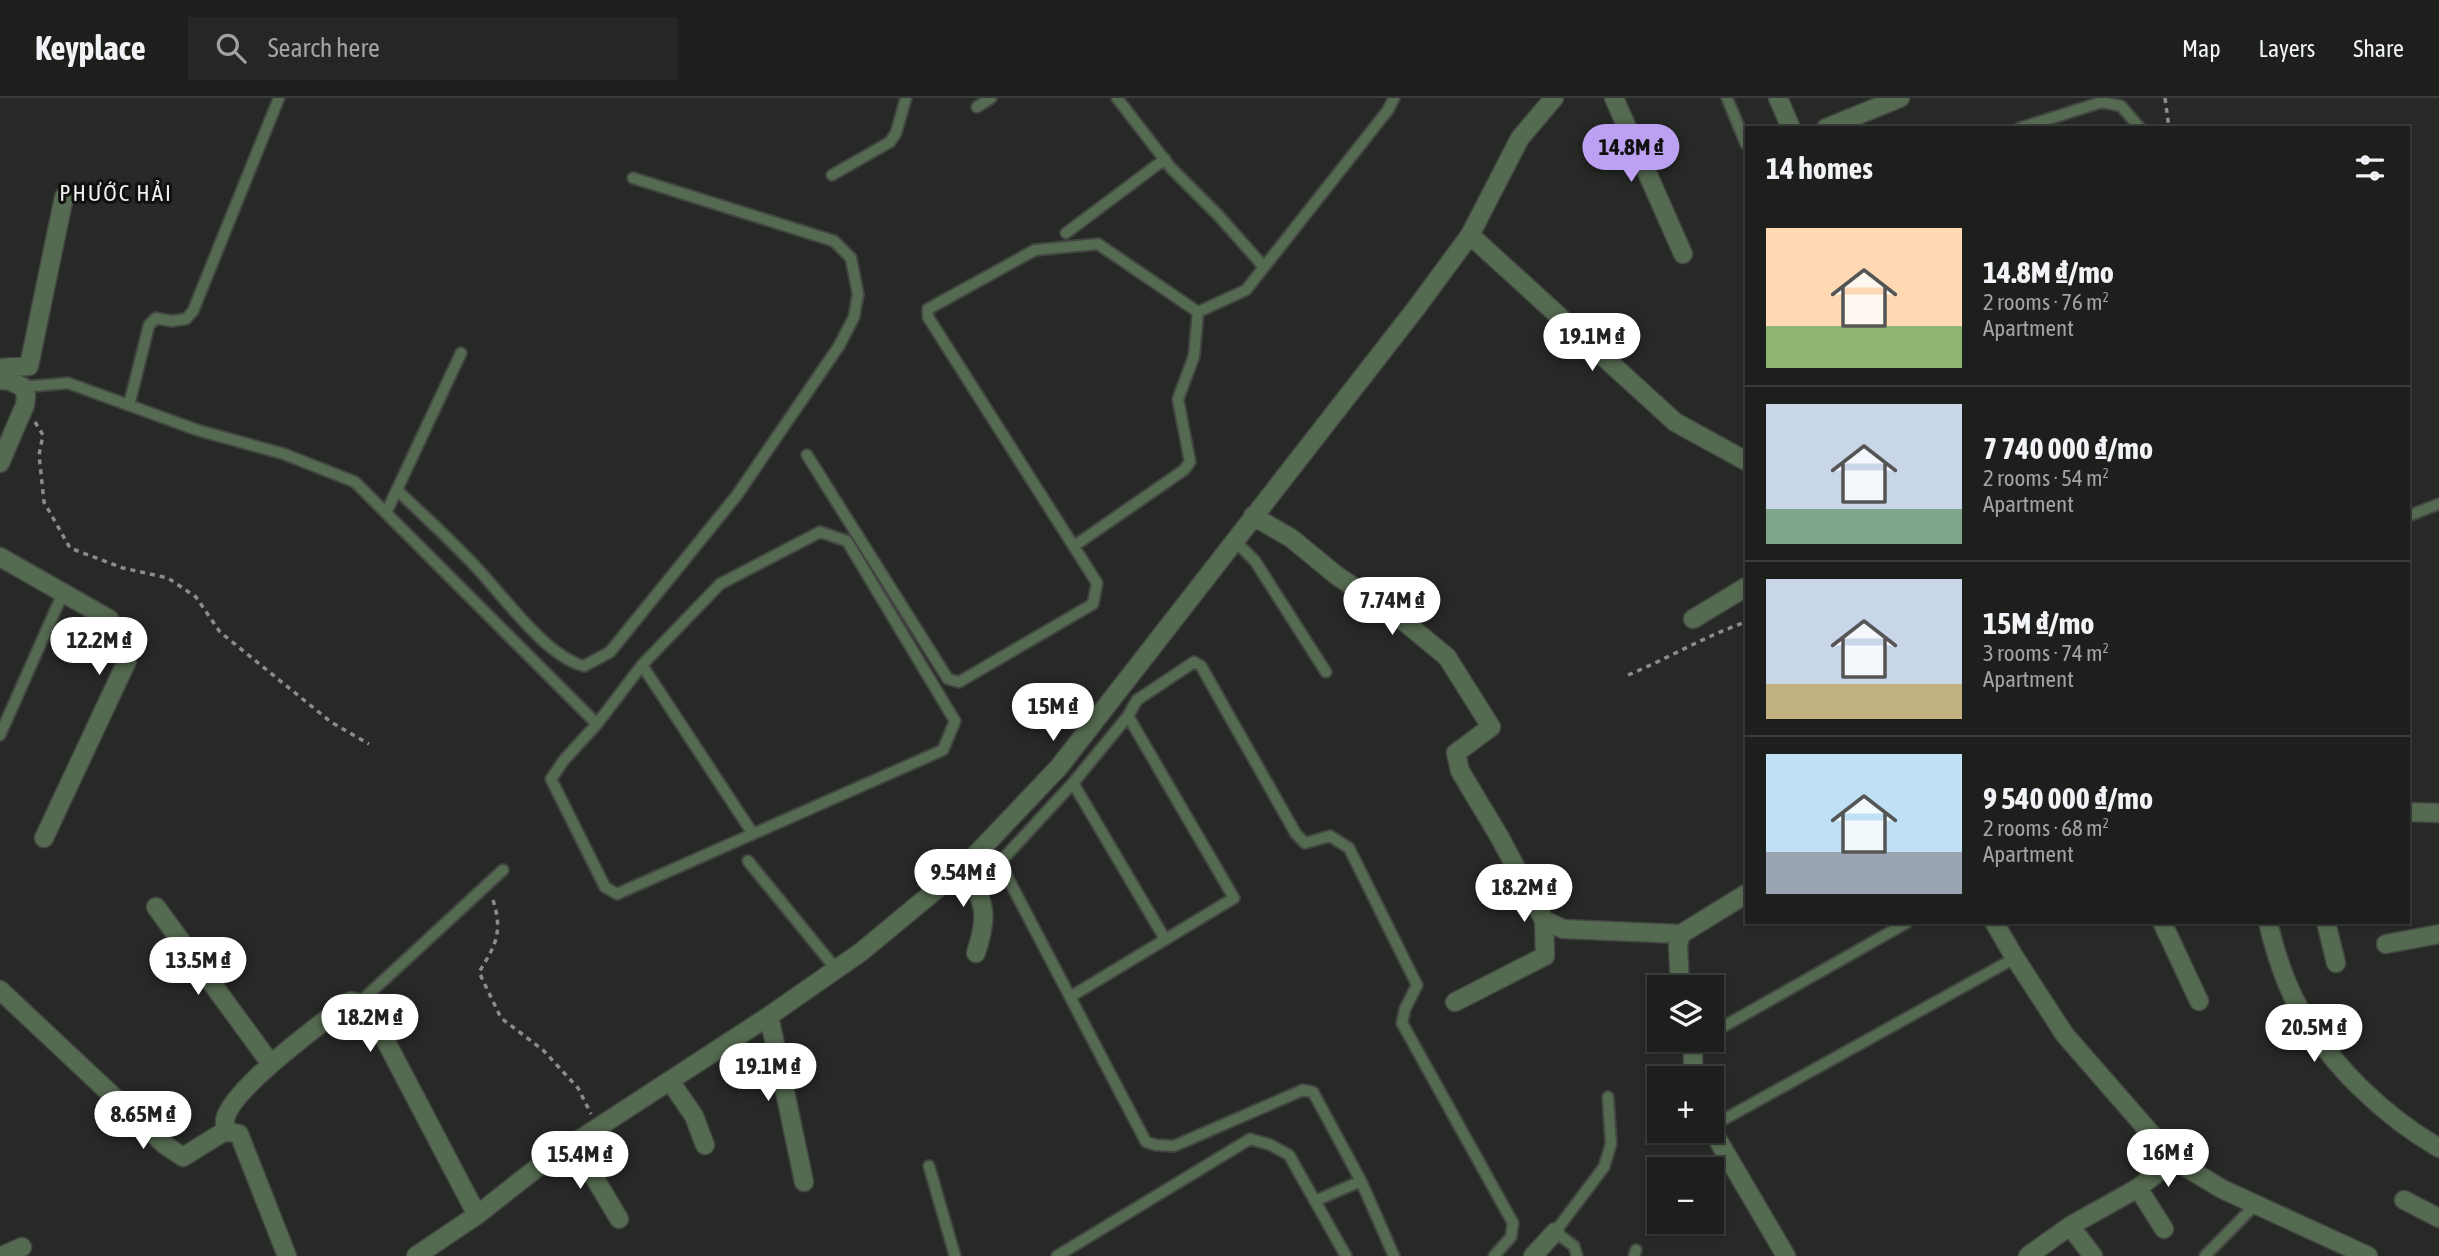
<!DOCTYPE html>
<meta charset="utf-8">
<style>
body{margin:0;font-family:"Asap Condensed",sans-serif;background:#252725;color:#f1f3f6;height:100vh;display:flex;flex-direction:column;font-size:26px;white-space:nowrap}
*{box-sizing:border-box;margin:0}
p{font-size:23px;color:#a0a2a3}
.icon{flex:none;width:38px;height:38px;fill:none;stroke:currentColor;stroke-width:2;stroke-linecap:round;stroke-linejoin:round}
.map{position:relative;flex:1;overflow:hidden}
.drawer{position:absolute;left:1745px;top:28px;width:665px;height:798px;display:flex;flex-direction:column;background:#1c1f1c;border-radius:0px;box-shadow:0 2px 5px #0004,0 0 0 2px #3a3d3b}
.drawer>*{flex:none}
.tools{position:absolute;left:1647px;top:877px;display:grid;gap:14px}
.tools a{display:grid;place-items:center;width:77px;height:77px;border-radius:0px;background:#1c1f1c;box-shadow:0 2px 5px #0004,0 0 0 2px #3a3d3b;font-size:35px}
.price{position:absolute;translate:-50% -60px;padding:0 16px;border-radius:24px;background:#fff;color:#222;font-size:23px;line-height:46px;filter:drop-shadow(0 2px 4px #0008)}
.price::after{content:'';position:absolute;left:50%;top:42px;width:21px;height:16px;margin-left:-10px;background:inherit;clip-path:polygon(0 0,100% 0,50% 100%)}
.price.selected{background:#bca0f2;color:#111}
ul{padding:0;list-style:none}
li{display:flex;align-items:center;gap:21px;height:175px;padding:0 21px}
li+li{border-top:2px solid #3a3d3b}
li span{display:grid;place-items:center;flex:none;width:196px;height:140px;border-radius:0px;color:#555}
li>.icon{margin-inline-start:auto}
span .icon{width:84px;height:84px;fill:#fffc;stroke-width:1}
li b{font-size:30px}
h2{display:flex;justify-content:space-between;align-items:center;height:84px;padding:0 21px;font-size:30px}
header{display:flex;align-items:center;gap:42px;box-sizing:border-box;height:98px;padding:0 35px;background:#1c1f1c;border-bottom:2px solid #3a3d3b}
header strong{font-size:33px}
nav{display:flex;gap:38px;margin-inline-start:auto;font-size:24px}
.search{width:490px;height:63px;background:#252725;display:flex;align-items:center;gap:18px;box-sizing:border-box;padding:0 24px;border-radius:0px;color:#a0a2a3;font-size:26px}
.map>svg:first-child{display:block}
</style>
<header>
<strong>Keyplace</strong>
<div class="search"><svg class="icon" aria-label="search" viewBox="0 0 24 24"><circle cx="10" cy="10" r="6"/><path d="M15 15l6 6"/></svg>Search here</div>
<nav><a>Map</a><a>Layers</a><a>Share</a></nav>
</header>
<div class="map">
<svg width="2439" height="1158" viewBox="0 0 2439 1158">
<rect width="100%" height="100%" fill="#262925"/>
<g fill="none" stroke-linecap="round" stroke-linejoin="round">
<g stroke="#424541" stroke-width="14">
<path id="service" d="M1117,0L1171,70L1218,117L1264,169
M1727,0L1746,46
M977,9L991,0
M2020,30L2102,4L2121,8L2140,30
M832,77L890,44L896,35L906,0
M1066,135L1165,61
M23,289L68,285L197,332L284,356L355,384L597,626
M129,307L149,227L156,220L171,223L186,221L193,213L279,0
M807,357L948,581L959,584L1093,506L1097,485L928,219V211L1035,152L1098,146L1198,214L1246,192L1388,12L1394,0
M397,392C423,417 450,441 474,467C503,497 545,558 584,568L610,554L737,397L839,248L854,219L858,196L851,160L834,143L633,80
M386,415L461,255
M2408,418L2439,406
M820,434L847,443L955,623L943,652L617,796L605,789L551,681L564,662L597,626L642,567L720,486Z
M1234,442L1255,463L1326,574
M1074,448L1184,372L1190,364L1178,301L1194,258L1198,214
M642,567L753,736
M0,637L63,495
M1073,685L1165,841
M748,763L836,871
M1070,899L1234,800L1128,618
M359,905L503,772
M1712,935L1908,824
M1712,1028L2015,860
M929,1068L955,1158
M1315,1103L1361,1083
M1057,1158L1250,1041L1271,1047L1289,1057L1346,1158
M1394,1158L1361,1083L1313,994L1303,992L1174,1048L1156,1047L1146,1044L1001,767L1003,761L1073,685L1128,618L1137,602L1194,564L1201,568L1296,736L1305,745L1330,738L1349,750L1417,887L1405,911L1402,925L1513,1125L1511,1139L1494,1158
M1577,1158L1574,1148L1555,1134L1604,1069L1611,1046L1608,999
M1634,1158L1636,1152
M2205,1158L2255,1107"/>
</g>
<g stroke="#424541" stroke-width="21">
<path id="minor" d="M1614,0L1683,156
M1778,0L1791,30
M1826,30L1900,0
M1470,137L1675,324L1746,363
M0,270L29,268L64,99
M0,282L10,283L23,289L26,298L25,307L0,365
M1253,418L1291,440L1336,477L1401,521L1447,559L1491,629L1456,655L1460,673L1499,738L1544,822L1563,831L1681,836
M0,459L109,521L126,546L127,563L44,740
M1693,521L1746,489
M2408,714L2439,715
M966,767C983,807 990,812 976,855
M156,809L271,966
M1994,824L2015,860L2065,937L2174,1062L2222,1091L2368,1158
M2162,824L2199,903
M2268,824C2275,854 2284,883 2299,910C2330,967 2384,1018 2439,1050
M2326,824L2336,865
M2386,846L2439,836
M1680,889L1678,847L1681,836L1746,796
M0,892L165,1047L183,1059L225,1033L239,1036L287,1158
M1455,904L1545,858L1544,822
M769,918L804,1084
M1693,980V942
M670,983L694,1018L705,1047
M1712,1032L1786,1158
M225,1033C225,1030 225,1026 225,1022C230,992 324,923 351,903L359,905L370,913L477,1117
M574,1045L619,1121
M2138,1090L2174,1062
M2404,1102L2439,1120
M2070,1128L2093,1158
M2,1158L22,1149
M416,1158L477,1117L542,1066L769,918L861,854L966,767L1059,669L1417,209L1470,137L1520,40L1554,0
M1533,1158L1555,1134
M2028,1158L2070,1128L2138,1090L2164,1131"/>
</g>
<path stroke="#8b8d8a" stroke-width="3.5" stroke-dasharray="5 5" stroke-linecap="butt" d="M2165,0L2169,30
M35,324L43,337L39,357L44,404L70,450L123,470L168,480L196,499L220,534L331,624L369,646
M1628,577C1669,560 1705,538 1746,524
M493,802C503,834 496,847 479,874L501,920L543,952L578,990L591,1016"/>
<use href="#service" stroke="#556b51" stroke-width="10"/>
<use href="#minor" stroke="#556b51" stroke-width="18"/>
</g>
<g text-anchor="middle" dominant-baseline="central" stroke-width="6" stroke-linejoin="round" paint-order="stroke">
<g font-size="23" letter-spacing="2" fill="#eef0ee" stroke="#10110f">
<text x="116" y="95">PHƯỚC HẢI</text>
</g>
</g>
</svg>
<div class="tools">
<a><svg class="icon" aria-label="layers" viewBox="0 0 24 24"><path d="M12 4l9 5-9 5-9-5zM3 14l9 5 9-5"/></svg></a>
<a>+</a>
<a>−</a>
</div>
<b class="price selected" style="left:1631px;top:86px">14.8M ₫</b>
<b class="price" style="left:1592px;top:275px">19.1M ₫</b>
<b class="price" style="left:1392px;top:539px">7.74M ₫</b>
<b class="price" style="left:99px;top:579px">12.2M ₫</b>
<b class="price" style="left:1053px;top:645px">15M ₫</b>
<b class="price" style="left:963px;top:811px">9.54M ₫</b>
<b class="price" style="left:1524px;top:826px">18.2M ₫</b>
<b class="price" style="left:198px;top:899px">13.5M ₫</b>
<b class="price" style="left:370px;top:956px">18.2M ₫</b>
<b class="price" style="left:2314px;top:966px">20.5M ₫</b>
<b class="price" style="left:768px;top:1005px">19.1M ₫</b>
<b class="price" style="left:143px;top:1053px">8.65M ₫</b>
<b class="price" style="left:2168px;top:1091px">16M ₫</b>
<b class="price" style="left:580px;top:1093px">15.4M ₫</b>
<section class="drawer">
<h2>14 homes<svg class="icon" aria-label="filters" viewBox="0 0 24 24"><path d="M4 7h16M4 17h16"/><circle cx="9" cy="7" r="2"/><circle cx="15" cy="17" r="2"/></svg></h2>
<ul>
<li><span style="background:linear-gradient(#ffd9b3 70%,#8fb573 0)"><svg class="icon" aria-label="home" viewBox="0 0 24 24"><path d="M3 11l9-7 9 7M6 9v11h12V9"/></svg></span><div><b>14.8M ₫/mo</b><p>2 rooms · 76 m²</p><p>Apartment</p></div></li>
<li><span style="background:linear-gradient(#c9d6e8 75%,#7fa58c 0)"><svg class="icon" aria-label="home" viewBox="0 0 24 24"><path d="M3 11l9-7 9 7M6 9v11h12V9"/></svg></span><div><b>7 740 000 ₫/mo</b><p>2 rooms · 54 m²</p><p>Apartment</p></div></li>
<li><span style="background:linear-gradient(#c9d6e8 75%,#c2b280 0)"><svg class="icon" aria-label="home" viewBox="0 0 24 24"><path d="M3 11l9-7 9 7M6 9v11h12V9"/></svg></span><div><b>15M ₫/mo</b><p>3 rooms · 74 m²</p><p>Apartment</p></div></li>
<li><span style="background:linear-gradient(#bfe0f5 70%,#9aa5b1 0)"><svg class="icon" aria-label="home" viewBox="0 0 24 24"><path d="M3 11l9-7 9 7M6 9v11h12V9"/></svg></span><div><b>9 540 000 ₫/mo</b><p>2 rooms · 68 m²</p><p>Apartment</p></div></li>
</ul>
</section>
</div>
